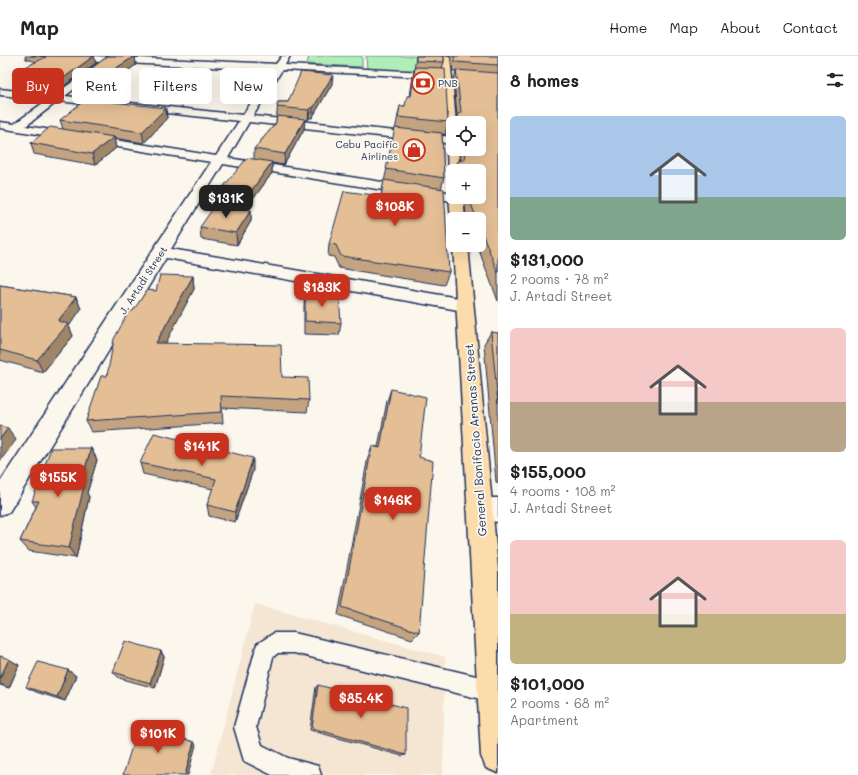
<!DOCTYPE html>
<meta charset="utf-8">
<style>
body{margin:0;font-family:Mali,sans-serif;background:#f2f2f2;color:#222;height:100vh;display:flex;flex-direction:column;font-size:15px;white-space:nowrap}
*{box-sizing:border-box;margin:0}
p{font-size:13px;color:#767676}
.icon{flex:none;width:22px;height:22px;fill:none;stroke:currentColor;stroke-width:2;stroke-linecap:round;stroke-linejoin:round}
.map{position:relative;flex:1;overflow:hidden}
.sheet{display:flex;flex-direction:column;background:#fff;width:360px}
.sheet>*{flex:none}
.hud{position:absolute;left:12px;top:12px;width:380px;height:36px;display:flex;gap:8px}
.fabs{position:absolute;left:446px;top:60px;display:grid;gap:8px}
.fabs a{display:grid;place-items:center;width:40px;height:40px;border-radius:6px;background:#fff;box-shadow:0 4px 16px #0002;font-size:20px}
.price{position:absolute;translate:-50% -34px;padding:0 9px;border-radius:8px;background:#c8321e;color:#fff;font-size:13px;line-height:26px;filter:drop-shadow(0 1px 2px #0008)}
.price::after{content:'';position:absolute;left:50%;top:24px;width:12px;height:9px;margin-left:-6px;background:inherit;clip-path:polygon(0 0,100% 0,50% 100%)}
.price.selected{background:#222;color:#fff}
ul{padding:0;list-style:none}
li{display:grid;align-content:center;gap:8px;height:212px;padding:0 12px}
li span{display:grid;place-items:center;height:124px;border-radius:6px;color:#555}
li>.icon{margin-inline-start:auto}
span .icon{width:72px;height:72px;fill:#fffc;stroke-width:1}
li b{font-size:17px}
h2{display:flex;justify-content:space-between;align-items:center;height:48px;padding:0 12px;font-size:17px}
.tag{padding:0 14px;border-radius:6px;background:#fff;box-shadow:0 4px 16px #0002;font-size:14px;line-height:36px}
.tag.selected{background:#c8321e;color:#fff}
header{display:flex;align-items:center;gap:24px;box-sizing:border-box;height:56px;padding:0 20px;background:#fff;border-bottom:1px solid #e0e0e0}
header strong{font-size:19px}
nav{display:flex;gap:22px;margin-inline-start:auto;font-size:14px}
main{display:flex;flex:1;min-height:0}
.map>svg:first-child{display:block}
</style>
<header>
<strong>Map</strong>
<nav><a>Home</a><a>Map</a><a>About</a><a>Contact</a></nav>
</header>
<main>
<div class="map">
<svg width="498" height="719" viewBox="0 0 498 719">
<rect width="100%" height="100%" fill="#fbf7ec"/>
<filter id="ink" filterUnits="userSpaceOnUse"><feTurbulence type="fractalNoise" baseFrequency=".025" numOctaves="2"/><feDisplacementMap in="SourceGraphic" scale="8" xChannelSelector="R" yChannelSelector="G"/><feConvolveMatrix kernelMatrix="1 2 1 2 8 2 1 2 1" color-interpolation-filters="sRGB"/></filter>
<g filter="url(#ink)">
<path fill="#f4e6d2" d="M255,548L445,601L443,719H211Z"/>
<path fill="#afefb7" stroke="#658f8a" d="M309,0H362V11L307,8Z
M366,0H429L432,16L367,13Z"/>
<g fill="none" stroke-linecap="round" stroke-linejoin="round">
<g stroke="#1b2f5e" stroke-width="3">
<path id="lane" d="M274,577H294L493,624L498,626V644L493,646L294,597H278L273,601L256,671L262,689L288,702L318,710L321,719H272L244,705L234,671L257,588Z"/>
</g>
<g stroke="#1b2f5e" stroke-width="3">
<path id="street" d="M32,0H92L276,8L282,0H290L285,9L447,17V21L444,22L282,14L253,60L452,81L453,88L249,66L228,102L453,137V141H463L462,145L457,146L223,108L171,193L464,243L470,245L473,249L470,253L464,255L166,202L9,456L0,459V426L211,106L0,72V66L14,68L47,44L0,39V33L54,39L101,6L36,3ZM104,6L273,14L243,59L65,40L105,10L106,8ZM58,45L239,65L216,100L26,70Z
M480,442H498V466L480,464L471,461L467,453L471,445Z"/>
</g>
<g stroke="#1b2f5e" stroke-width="3">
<path id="primary" d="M442,0H450L456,67H453V93H458L460,115H453V119L448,115Z
M451,138H453V141H463L465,163H453V166L451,163L449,141Z
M453,188L468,189L498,513V717L486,712L481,700Z"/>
</g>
<use href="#lane" fill="#fbf7ec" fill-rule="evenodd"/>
<use href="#street" fill="#fbf7ec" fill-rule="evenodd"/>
<use href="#primary" fill="#fddcac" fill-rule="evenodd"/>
</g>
<path fill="#c4a480" stroke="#1b2f5e" d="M25,0H94L96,7L64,30L15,25L13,17L37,6L26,3Z
M108,0H149H135L136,9L98,34L79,32L77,23Z
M416,0H444V6L442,12L448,66L445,79L442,78L444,122L441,133L449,216L444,229L339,212L334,201L328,200L329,188L381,140L400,50H405L410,40L414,14Z
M450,0H498V245L477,189H479V163H468L466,159L464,141H479V115H453V124L451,120L455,108L457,109L461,105L460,93H479V67H455L457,61L454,23L456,15H453Z
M332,28L312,62H309L308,64H305L304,73L284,109L272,107V117L251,146L225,141L224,130L254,103V93L276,67L278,46H288Z
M166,52L167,62L144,87L114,82L116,92L95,109L34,98L31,87L63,73L60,64Z
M251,154V165L237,189L201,183L200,171Z
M193,220L194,233L165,287L282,321L309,344L307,356L222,352L223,367L91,376L86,365L107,320L133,255L156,235Z
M0,229L76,241L81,253L69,270L73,280L43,316L0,304Z
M305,237L341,267L339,279L304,278V250Z
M491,276L498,277V427L496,426L484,288Z
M391,333L419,401V576L412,583L338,559L368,401L372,390L378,391L387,345Z
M91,392L97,404L87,437L89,441L76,502L29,495L20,485L36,451L32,445Z
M140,407L253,414L235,466L209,460L207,449L213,433L143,418Z
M161,595L164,601L155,632L119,622L113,616Z
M0,600L19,609L9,632L0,629Z
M68,614L76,620L65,645L36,636L26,631Z
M318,629L406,699L402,700L310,674L316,631Z"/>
<path fill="#a08668" stroke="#1b2f5e" d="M94,0L96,7L64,30L62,23Z
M135,0L136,9L98,34L96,25Z
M333,19L332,28L312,62L313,52Z
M166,52L167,62L144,87L142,76Z
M310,52L309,62L308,64L309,54Z
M305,63L304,73L284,109L285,98Z
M114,81L116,92L95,109L92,98Z
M272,106V117L251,146V135Z
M251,154V165L237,189L236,177Z
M193,220L194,233L159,300L156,287Z
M76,241L81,253L69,270L73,280L43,316L37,304L58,265Z
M8,372L16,384L0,405V383Z
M91,392L97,404L87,437L89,441L76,502L69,492L80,430Z
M253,402V414L235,466V456Z
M161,595L164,601L155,632L150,627Z
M9,603L19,609L9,632L0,628V622Z
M68,614L76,620L65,645L57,641Z
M194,686L196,689L188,719H185Z"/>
<path fill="#e4bf95" stroke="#1b2f5e" d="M40,0H94L62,23L13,17L46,1Z
M108,0H135L96,25L77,23Z
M416,0H444V6L416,5Z
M454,0H498V9L455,6Z
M415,11L445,12L448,66L398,61L400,50H405L407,40H411Z
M456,14L498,17V217L479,169V163H477L471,148L470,141H479V115H458L455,108L457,109L458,105L465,104L464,93H479V67H458V58L461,56Z
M301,16L333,19L313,52H310L309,54L277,51L278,46H288Z
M86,43L166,52L142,76L60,64Z
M277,60L305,63L285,98L254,93L276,67Z
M50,71L114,81L92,98L31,87Z
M395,72L442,77L444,122L386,113Z
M247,102L272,106L251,135L224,130Z
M384,124L444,133L449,216L341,200L336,189L329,188L344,135L381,140Z
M216,148L251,154L236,177L200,171Z
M160,219L193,220L156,287L281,289L282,321L308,322L309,344L221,340L222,356L86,365L101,320H107L114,283L129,255H133L147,234L156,235Z
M0,229L76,241L58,265L68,268L37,304L0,294Z
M305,237L339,239L341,267L305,265Z
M491,276L498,277V347Z
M391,333L426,341L419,401L433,405L419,576L342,551L372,390L380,392Z
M0,370L8,372L0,383Z
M154,377L253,402L235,456L207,449L216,423L140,407Z
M51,392H91L80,430H84L69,492L20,485L39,445H32Z
M125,585L161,595L150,627L113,616Z
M0,600L9,603L0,622Z
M38,606L68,614L57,641L26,631Z
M318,629L406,652V699L312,672Z
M139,668L194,686L185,719H123Z"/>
</g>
<defs>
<g id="bank-ring" transform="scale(1.15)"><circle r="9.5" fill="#fbf7ec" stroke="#c8321e" stroke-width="1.5"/><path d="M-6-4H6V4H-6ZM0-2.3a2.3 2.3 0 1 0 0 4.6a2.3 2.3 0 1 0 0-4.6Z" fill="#c8321e"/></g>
<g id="shop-ring" transform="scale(1.15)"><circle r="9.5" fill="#fbf7ec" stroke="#c8321e" stroke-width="1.5"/><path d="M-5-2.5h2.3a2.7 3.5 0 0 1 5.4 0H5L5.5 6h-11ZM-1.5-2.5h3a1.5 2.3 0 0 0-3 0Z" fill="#c8321e"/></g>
</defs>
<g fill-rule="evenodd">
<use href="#bank-ring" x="423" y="27"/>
<use href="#shop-ring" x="414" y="94"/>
</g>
<g text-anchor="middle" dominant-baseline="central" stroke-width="3.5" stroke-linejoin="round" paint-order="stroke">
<g font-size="10" fill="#1b2f5e" stroke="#fbf7ec" text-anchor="start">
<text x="438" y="27">PNB</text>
<text x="398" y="88" text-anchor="end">Cebu Pacific<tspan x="398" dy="12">Airlines</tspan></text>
</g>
<g font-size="10" fill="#1b2f5e" stroke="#fbf7ec">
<text transform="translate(143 224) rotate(-57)">J. Artadi Street</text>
</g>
<g font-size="12" fill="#1b2f5e" stroke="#fbf7ec">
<text transform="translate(475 384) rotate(-94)">General Bonifacio Aranas Street</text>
</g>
</g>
</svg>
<div class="fabs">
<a><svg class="icon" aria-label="locate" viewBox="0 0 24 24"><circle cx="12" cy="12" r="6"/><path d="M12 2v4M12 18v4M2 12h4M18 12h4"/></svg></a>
<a>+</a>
<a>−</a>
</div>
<b class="price selected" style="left:226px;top:163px">$131K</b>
<b class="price" style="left:395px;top:171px">$108K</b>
<b class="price" style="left:322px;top:252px">$183K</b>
<b class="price" style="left:202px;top:411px">$141K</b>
<b class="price" style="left:58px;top:442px">$155K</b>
<b class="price" style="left:393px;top:465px">$146K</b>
<b class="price" style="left:361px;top:663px">$85.4K</b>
<b class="price" style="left:158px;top:698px">$101K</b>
<div class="hud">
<a class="tag selected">Buy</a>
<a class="tag">Rent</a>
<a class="tag">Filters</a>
<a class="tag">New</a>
</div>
</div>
<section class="sheet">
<h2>8 homes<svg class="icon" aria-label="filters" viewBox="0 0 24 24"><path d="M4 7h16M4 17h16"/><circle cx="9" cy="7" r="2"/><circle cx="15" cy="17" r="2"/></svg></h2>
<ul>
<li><span style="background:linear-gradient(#a9c7e8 65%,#7fa58c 0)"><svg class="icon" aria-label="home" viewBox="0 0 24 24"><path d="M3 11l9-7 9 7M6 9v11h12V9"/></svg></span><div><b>$131,000</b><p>2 rooms · 78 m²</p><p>J. Artadi Street</p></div></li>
<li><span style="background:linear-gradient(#f6c9c9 60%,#b9a48a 0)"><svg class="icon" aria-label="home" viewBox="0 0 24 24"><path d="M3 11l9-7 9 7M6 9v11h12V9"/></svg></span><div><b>$155,000</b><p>4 rooms · 108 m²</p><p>J. Artadi Street</p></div></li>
<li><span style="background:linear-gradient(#f6c9c9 60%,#c2b280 0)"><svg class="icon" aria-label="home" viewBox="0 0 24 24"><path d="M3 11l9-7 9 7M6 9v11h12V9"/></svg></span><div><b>$101,000</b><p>2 rooms · 68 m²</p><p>Apartment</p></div></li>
</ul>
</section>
</main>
